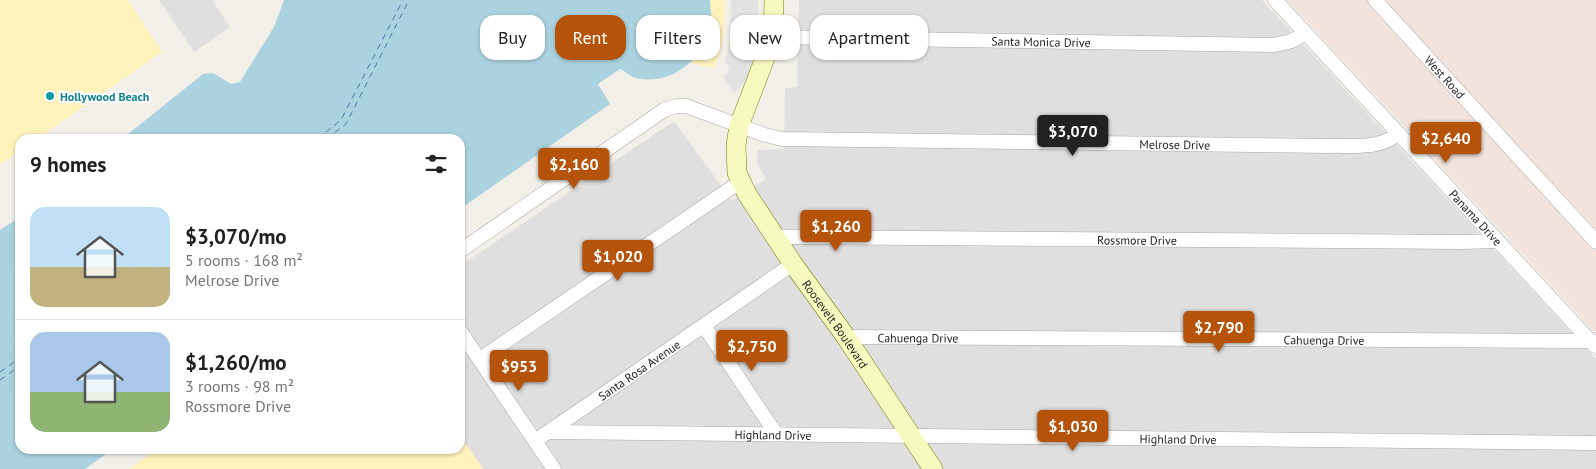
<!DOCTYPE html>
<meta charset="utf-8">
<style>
body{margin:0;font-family:"PT Sans",sans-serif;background:#f6f6f6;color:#202124;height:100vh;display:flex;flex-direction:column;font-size:19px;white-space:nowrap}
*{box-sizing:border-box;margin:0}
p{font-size:16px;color:#757577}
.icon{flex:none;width:28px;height:28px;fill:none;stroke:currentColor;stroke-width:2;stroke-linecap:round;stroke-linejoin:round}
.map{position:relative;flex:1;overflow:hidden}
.side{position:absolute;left:15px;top:134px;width:450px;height:320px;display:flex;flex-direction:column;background:#fff;border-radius:15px;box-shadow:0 1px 4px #0004}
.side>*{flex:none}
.hud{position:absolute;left:480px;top:15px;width:475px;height:45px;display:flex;gap:10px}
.price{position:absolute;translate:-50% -42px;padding:0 11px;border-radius:5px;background:#b45309;color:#fff;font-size:16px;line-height:32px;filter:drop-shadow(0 1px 2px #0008)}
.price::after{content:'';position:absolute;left:50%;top:30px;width:15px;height:11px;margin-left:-8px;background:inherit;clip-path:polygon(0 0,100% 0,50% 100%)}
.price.on{background:#222;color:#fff}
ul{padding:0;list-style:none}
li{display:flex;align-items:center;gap:15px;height:125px;padding:0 15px}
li+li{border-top:1px solid #e0e0e0}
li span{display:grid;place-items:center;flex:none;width:140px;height:100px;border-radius:15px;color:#555}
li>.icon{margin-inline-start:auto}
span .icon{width:60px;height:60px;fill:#fffc;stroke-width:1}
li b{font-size:21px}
h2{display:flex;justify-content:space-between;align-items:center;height:60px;padding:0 15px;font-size:21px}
.chip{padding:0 18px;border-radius:15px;background:#fff;box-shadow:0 1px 4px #0004;font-size:18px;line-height:45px}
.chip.on{background:#b45309;color:#fff}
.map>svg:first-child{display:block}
</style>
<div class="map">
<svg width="1596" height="469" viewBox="0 0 1596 469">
<rect width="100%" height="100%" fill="#f2efe9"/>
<path fill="#e0dfdf" d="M159,0H212L230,27L194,52Z
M799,0H1262L1596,359V469H483L460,436V266L674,121L732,201L766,179L757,163L758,150L784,149L785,88L797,87Z"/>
<path fill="#f3e3dd" d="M1287,0H1596V333Z"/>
<path fill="#fff1ba" d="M0,0H128L162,52L37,139H20V151L0,165Z
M710,0H725C724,28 725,41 714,68L691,63C711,36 711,33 710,0Z
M460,436L483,469H130L156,449H460Z"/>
<path fill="#e2e2e2" d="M731,0H758V32L754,59L748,76L742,85L734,93L723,77L730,69L725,61L731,37Z"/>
<path fill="#aad3df" d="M284,0H710C710,9 713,22 710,31C701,62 668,86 636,78C631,77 625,71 620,69L598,84L610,104L460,209V139H122L203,74L213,73L231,84L240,82L274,27Z
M20,217V449H113L85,469H0V230Z"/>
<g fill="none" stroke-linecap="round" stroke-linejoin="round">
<path stroke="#4a7aab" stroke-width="1" stroke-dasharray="6 5" stroke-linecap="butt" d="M317,139L341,120L403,0
M326,139L346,124L409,0
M0,372L20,358
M0,380L20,366"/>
<g stroke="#a9a9a9" stroke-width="15">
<g id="street">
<path id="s1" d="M1275,0L1595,346"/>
<path id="s2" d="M1375,0L1596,242"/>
<path id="s3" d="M773,37L1273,45C1286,43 1296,41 1305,32"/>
<path id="s4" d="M776,237L1462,242L1497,241"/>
<path id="s5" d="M460,251L664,110L676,106H686L765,135L782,139L1329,146C1351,145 1382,150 1398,133"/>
<path d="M704,326L776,434"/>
<path d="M460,331L554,469"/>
<path id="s6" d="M846,337L1592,341"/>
<path d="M480,359L740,182"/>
<path id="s7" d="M549,432L1596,443"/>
<path id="s8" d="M535,441L793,264"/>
</g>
</g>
<g stroke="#707d05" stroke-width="20">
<g id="secondary">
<path id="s9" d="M774,0L773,37L739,126L736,145L737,173L747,194L793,264L846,337L933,469"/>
</g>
</g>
<use href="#street" stroke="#fff" stroke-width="14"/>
<use href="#secondary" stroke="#f7fabf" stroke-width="19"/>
</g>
<circle fill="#0f9aa8" stroke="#fff" stroke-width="2" cx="50" cy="96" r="5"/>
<g text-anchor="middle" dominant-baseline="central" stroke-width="4.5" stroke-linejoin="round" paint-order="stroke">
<g font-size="12" fill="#222" stroke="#fff">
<text stroke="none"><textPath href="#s3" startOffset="268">Santa Monica Drive</textPath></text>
<text stroke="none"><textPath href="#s2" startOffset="104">West Road</textPath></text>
<text stroke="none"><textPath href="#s5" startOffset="765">Melrose Drive</textPath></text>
<text stroke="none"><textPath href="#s1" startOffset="296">Panama Drive</textPath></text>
<text stroke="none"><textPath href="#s4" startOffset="361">Rossmore Drive</textPath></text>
<text stroke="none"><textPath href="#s9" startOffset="360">Roosevelt Boulevard</textPath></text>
<text stroke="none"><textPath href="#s6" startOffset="72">Cahuenga Drive</textPath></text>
<text stroke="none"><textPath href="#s6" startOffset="478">Cahuenga Drive</textPath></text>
<text stroke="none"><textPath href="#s8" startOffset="126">Santa Rosa Avenue</textPath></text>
<text stroke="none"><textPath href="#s7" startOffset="224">Highland Drive</textPath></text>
<text stroke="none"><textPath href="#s7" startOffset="629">Highland Drive</textPath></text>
</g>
<g font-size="12" font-weight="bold" fill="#0d838f" stroke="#fff" text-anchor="start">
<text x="60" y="96">Hollywood Beach</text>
</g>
</g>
</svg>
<b class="price on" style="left:1073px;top:157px">$3,070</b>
<b class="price" style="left:1446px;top:164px">$2,640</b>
<b class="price" style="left:574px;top:190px">$2,160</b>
<b class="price" style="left:836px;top:252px">$1,260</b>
<b class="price" style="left:618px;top:282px">$1,020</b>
<b class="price" style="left:1219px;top:353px">$2,790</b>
<b class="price" style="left:752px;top:372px">$2,750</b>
<b class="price" style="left:519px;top:392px">$953</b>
<b class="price" style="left:1073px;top:452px">$1,030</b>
<div class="hud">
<a class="chip">Buy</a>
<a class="chip on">Rent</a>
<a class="chip">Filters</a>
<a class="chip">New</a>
<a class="chip">Apartment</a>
</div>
<section class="side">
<h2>9 homes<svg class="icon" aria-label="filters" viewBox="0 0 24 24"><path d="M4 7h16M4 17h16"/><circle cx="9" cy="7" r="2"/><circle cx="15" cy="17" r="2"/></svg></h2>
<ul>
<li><span style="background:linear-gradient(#bfe0f5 60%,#c2b280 0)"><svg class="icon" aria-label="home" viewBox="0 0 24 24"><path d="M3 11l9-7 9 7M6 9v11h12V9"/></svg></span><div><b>$3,070/mo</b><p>5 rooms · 168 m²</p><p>Melrose Drive</p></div></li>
<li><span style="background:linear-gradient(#a9c7e8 60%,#8fb573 0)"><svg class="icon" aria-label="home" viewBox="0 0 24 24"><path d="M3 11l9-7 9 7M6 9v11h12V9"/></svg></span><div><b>$1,260/mo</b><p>3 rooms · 98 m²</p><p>Rossmore Drive</p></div></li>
</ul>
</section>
</div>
